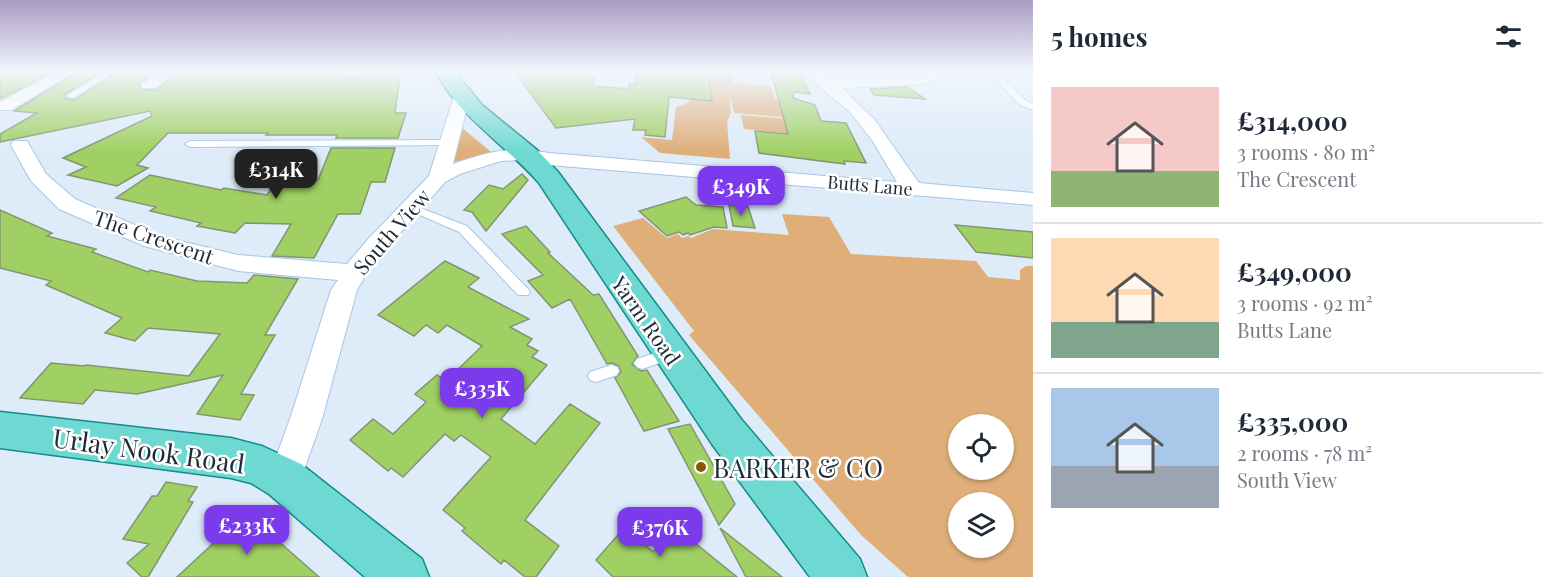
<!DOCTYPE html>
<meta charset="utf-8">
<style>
body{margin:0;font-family:"Playfair Display",serif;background:#f2f2f3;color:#1f2937;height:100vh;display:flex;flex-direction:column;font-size:22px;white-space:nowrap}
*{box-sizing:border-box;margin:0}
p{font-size:20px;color:#747a83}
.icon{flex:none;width:33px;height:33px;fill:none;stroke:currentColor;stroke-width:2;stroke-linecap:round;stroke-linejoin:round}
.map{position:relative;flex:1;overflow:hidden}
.details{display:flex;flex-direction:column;background:#fff;width:510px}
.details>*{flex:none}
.tools{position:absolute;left:948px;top:414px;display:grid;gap:12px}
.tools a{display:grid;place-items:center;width:66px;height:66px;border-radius:50%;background:#fff;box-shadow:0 2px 4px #0004;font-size:30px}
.price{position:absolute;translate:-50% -51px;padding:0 14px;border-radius:12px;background:#7c3aed;color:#fff;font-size:20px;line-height:39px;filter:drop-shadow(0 2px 3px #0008)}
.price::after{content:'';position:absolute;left:50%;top:36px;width:18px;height:14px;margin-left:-9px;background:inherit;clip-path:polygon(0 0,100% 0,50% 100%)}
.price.on{background:#222;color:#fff}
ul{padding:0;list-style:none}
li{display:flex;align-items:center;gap:18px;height:150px;padding:0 18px}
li+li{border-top:2px solid #e0e1e3}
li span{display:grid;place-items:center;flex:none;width:168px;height:120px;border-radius:0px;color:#555}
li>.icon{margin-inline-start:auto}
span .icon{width:72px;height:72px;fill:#fffc;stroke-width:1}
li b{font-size:26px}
h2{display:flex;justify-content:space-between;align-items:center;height:72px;padding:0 18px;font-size:26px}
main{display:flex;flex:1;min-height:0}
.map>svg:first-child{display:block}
</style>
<main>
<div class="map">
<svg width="1033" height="577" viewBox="0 0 1033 577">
<rect width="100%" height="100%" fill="#deebf9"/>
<path fill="#dfae79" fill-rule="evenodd" d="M685,72L732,74L734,83L771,86L775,99L782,100L794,118L734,113L729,92L731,113L727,122L730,159L660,153L641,137L672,140L676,107L689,102Z
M741,115L790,119L795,134L744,129Z
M460,126L491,152L451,163Z
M782,214L829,217L851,254L976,261L988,277L1020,280V270L1026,266H1033V577H908L861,535L689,335L694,331L613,226L643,218L667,238L678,234L682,238L688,236L691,238L713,229L789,235ZM958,424H1004V470H958ZM958,502H1004V548H958Z"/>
<path fill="#a0d063" stroke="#839570" stroke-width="1.5" d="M0,72H53L0,99Z
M77,72H102L65,94V98L74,100L117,72H156L140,83L139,86L143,90H156L178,72H344L338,78L400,76L395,113H406L398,138H336L337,135H266L268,133H168L137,165L148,168L117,186L68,175L86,167L63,158L152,116L150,111L0,142V134L37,113L14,111Z
M515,72H589L593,78L594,86L628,89L629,84H636L635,73L637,72L708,73L712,101L669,97L665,137L645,135L646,130H633L635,119L556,128Z
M771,72H799L810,94L794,92L793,98L815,105L821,121L846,123L866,163L844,161L845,164L759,153L755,131L788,134Z
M908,87L925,99L874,95L870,89Z
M331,148H395L385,182H371L360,214H338L314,258L272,256L291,224L245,223L235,233L197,226L201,223L150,211L156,207L116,198L150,175L221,190L224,188L267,195L277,180H318Z
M522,174L528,180L486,231L472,212L464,210L489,185L503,189Z
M686,197L696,205L723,207L727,228L714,227L690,235L688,233L683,235L679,232L667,236L639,211Z
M729,205L748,207L755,228L733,226Z
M0,210L52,233L47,236L96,249L92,252L148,272L150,270L197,281L247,283L254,275L298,279L265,335H275L241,394L254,395L240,420L197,414L223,375L137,394L95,390L83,404L20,398L51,363L84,366L86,365L189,376L220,334L148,328L135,341L105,333L122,318L46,285L51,281L0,268Z
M955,225L1033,232V258L976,252Z
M526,226L550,252L548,253L593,295L599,294L638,356L632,364L641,371L647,370L679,421L644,431L615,378L621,372L619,366L612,363L607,364L570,299L552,308L528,281L543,275L502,234Z
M445,261L479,278L468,287L529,319L510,327L532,339L527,345L538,351L532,357L547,365L501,419L535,444L570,404L600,423L525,520L559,546L536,577H525L504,560L501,564L462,531L465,528L443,510L491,457L461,435L454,441L445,434L403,477L391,468L388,471L350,440L373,419L393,434L426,402L415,394L437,375L446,381L482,346L447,325L438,333L426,325L414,336L378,315Z
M690,424L735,504L719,525L668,429Z
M166,482L197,487L188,501L193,502L148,577H142L127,563L149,544L123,539L152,496H157Z
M246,513L261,526L319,577H177Z
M674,526L737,577H613L596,560L625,527L653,552Z
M720,528L782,577H746Z"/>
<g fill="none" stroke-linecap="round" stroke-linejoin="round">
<g stroke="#a6c6e6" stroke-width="2">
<path id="service" d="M106,72H115L73,98L66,96Z
M995,75H1001L1026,101L1033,104V110L1020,105L995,79Z
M450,140L455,143L453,145L190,147L185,144L190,141Z
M410,204L467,226L528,289L530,292L528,295H518L459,232L406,209L404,207Z
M670,348L675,350L678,354L675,358L642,369L637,367L634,363L637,359Z
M611,365L617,367L619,371L617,375L596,382L590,380L588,376L590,372Z"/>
</g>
<g stroke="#a6c6e6" stroke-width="2">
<path id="minor" d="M57,72H75L11,110H0V102Z
M159,72H176L155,88H143L141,85Z
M591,72H612L609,75L593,76Z
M801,72H819L831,79L951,72L949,75L924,84L842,88L874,119L919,183L1033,193V205L549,165L521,160L501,161L460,174L445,182L371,266L357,290L322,419L297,490L285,495L273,490L268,479L290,419L331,290L338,280L238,271L144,246L59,209L31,181L11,145L13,141H27L46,174L75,199L160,236L238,255L347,264L369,238L429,176L454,96L462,91L470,96L453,164C492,151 508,146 549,153L897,182L872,140L850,112Z"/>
</g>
<g stroke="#138b8a" stroke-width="3">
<path id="primary" d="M436,72H455L482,105L537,150L558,172L741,419L860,559L867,577H810L712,444L539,183C506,145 459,117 436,72Z
M0,412L231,438L262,446L301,464L422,559L429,577H365L269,494L251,483L231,478L0,448Z"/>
</g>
<use href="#service" fill="#fff" fill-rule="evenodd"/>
<use href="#minor" fill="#fff" fill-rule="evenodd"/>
<use href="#primary" fill="#6ed9d3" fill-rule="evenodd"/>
</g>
<linearGradient id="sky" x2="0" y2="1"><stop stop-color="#aa9cc4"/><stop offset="0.47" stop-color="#f0f6fc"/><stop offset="1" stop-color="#f0f6fc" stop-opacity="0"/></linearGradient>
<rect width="1033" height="152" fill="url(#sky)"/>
<circle fill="#8b5705" stroke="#fff" stroke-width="2" cx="701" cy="467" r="6"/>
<g text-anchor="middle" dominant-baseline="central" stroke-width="5" stroke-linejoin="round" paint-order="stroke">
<g font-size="18" fill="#1e2b37" stroke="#fff">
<text transform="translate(870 185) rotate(5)">Butts Lane</text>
</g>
<g font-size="21" fill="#1e2b37" stroke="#fff">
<text transform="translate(391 231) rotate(-49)">South View</text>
<text transform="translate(154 236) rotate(19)">The Crescent</text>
<text transform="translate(647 320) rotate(55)">Yarm Road</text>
</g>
<g font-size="26" fill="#1e2b37" stroke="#fff">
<text transform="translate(149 450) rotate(8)">Urlay Nook Road</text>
</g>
<g font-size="26" fill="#1e2b37" stroke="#fff" text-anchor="start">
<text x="713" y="467">BARKER &amp; CO</text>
</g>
</g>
</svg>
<div class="tools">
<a><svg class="icon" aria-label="locate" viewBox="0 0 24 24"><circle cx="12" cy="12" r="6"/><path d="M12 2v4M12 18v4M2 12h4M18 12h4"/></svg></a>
<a><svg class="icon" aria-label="layers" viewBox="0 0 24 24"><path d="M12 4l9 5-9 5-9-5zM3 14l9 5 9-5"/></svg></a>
</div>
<b class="price on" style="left:276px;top:200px">£314K</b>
<b class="price" style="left:741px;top:217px">£349K</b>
<b class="price" style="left:482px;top:419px">£335K</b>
<b class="price" style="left:247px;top:556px">£233K</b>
<b class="price" style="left:660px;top:558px">£376K</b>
</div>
<section class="details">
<h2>5 homes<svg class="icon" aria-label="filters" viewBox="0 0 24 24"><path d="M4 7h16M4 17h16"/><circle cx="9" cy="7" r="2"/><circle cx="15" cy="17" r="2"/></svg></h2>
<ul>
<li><span style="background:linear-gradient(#f6c9c9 70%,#8fb573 0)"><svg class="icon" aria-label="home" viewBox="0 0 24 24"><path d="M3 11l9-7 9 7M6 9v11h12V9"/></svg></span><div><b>£314,000</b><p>3 rooms · 80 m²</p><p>The Crescent</p></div></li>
<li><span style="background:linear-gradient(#ffd9b3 70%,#7fa58c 0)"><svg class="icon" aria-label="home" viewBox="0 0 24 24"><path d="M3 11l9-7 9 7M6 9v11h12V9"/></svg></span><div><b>£349,000</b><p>3 rooms · 92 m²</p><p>Butts Lane</p></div></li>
<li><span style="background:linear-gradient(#a9c7e8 65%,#9aa5b1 0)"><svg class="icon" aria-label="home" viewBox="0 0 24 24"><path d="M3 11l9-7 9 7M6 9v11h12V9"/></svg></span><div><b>£335,000</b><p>2 rooms · 78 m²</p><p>South View</p></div></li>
</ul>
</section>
</main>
